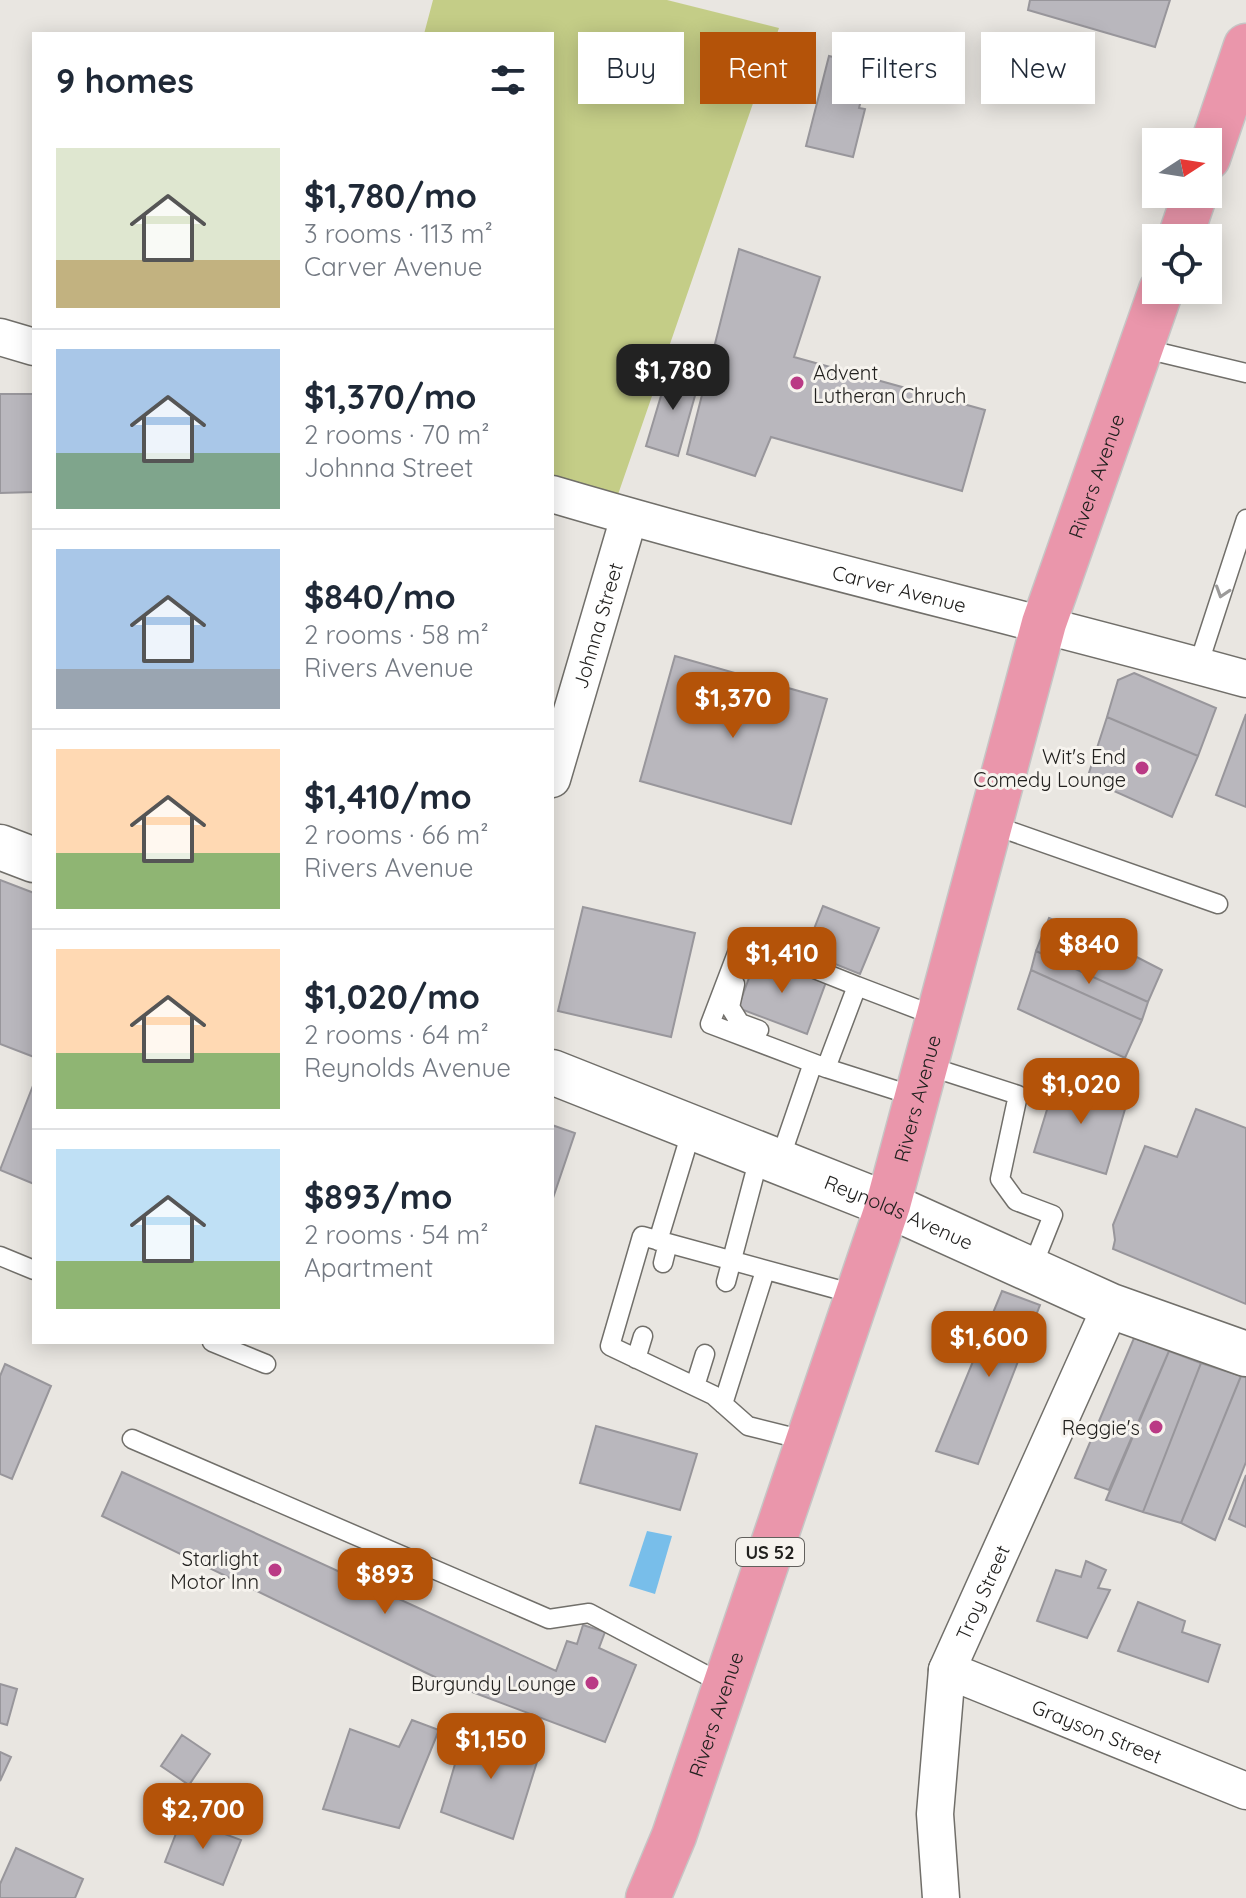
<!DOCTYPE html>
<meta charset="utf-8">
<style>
body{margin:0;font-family:Quicksand,sans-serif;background:#f2f2f3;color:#1f2937;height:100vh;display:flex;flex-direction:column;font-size:30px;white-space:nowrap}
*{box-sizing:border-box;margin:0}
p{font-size:26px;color:#747a83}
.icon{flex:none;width:44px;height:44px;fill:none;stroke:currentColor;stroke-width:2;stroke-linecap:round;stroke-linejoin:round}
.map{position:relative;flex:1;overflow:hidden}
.details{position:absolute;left:32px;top:32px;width:522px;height:1312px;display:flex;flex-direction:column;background:#fff;border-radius:0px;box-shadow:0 4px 20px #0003}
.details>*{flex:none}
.hud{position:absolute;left:578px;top:32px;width:548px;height:72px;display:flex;gap:16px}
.needle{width:52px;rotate:78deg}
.tools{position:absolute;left:1142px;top:128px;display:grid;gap:16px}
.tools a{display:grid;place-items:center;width:80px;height:80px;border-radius:0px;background:#fff;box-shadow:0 4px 20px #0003;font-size:40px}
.price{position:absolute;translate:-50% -68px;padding:0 18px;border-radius:16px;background:#b45309;color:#fff;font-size:26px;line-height:52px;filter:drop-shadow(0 2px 4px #0008)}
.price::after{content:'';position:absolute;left:50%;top:48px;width:24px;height:18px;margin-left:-12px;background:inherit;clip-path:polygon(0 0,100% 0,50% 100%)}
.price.active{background:#222;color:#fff}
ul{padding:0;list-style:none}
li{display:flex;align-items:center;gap:24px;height:200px;padding:0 24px}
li+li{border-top:2px solid #e0e1e3}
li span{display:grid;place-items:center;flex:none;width:224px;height:160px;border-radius:0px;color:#555}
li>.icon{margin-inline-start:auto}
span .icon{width:96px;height:96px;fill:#fffc;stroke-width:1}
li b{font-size:34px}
h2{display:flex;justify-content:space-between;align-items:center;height:96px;padding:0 24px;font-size:34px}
.pill{padding:0 28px;border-radius:0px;background:#fff;box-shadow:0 4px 20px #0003;font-size:28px;line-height:72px}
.pill.active{background:#b45309;color:#fff}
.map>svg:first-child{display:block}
</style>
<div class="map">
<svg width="1246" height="1898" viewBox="0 0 1246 1898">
<rect width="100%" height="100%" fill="#e9e6e1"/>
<path fill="#c4cd87" d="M433,0H667L779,28L612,512L552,494V34H424Z"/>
<path fill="#78beea" d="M647,1531L672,1536L655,1594L629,1586Z"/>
<path fill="#b9b7bd" stroke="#98969b" stroke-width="2" d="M1030,0H1170L1155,47L1028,10Z
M829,56L870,66L859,108L865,109L853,157L806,146Z
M739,249L820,277L794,357L985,410L962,491L771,437L755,476L687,454Z
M669,369L700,378L678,456L646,446Z
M0,394H34V492L0,493Z
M675,656L827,699L791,824L640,781Z
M1134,673L1216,708L1198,756L1107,717L1118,680Z
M1246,714V807L1216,795Z
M1107,717L1198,756L1172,817L1087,779Z
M0,880L34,893V1057L0,1044Z
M823,906L879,928L860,974L805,952Z
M583,907L695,933L671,1037L558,1011Z
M1049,918L1123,950L1162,970L1148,1002L1036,951Z
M1036,951L1148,1002L1142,1020L1031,970Z
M757,956L826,982L807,1034L738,1008Z
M1031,970L1142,1020L1125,1058L1018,1009Z
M1057,1077L1128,1099L1106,1174L1034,1152Z
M34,1083V1184L0,1170Z
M1196,1109L1246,1128V1304L1113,1249L1115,1240L1113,1225L1145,1146L1177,1157Z
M552,1125L575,1133L552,1201Z
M1002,1291L1040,1305L978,1464L936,1451Z
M1134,1338L1169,1351L1109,1490L1075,1478Z
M1169,1351L1201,1363L1143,1512L1106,1500Z
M1201,1363L1241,1376L1181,1523L1143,1512Z
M5,1364L51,1386L12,1479L0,1474V1376Z
M1241,1376L1246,1377V1462L1215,1540L1181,1523Z
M596,1426L697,1454L680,1510L580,1483Z
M122,1472L556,1671L567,1641L577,1644L583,1625L605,1632L599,1648L636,1665L605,1742L443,1681L102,1516Z
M1246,1475V1527L1229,1519Z
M1086,1561L1106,1570L1098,1588L1110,1590L1087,1638L1037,1621L1056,1570L1081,1577Z
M1138,1602L1185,1621L1182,1632L1220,1645L1208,1682L1118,1651Z
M0,1684L17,1689L7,1725L0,1723Z
M412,1720L439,1730L399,1828L323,1809L350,1729L399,1747Z
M467,1723L541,1749L513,1839L441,1812Z
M182,1735L210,1754L189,1785L161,1766Z
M0,1752L11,1757L0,1781Z
M182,1818L241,1840L223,1885L165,1862Z
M16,1848L83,1879L75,1898H0V1884Z"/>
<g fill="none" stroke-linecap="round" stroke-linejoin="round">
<g stroke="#716f6a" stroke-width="21">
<path id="lane" d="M1141,348L1246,373
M1198,666L1246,519
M990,824L1218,904
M735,984L730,1007L740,1023L759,1030
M857,986L938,1017
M925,1065L1018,1095L1000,1179L1016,1201L1053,1215L1031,1270
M826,1068L857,986L742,940L710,1024L813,1063L826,1068L917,1097
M779,1162L813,1063
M658,1241L692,1129
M0,1256L34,1270
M663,1263L668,1243
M726,1282L760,1154
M212,1342L266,1364
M636,1359L643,1336
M695,1386L705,1354
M723,1404L765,1271
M132,1439L549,1619L589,1613L725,1685
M808,1441L748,1426L713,1395L610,1346L642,1236L858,1295"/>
</g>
<g stroke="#716f6a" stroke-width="39">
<g id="street">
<path d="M0,337L34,347"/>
<path id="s1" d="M552,494C782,562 1015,615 1246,679"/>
<path id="s2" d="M552,779L629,517"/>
<path id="s3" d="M947,1670L1246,1791"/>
<path id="s4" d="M941,1898L935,1814L947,1670L1111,1306"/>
</g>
</g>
<g stroke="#716f6a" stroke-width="47">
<g id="secondary">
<path d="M0,847L34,860"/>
<path id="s5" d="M552,1072L888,1205L1111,1306L1246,1354"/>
</g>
</g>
<g stroke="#c6c5c5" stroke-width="47">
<g id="primary">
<path d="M1208,158L1246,46"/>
<path d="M1180,238L1195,194"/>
<path id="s6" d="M648,1898L674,1836L888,1205L1044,623L1161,290"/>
</g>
</g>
<use href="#lane" stroke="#fff" stroke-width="18"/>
<use href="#street" stroke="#fff" stroke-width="36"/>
<use href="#secondary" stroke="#fff" stroke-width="44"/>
<use href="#primary" stroke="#ea96ab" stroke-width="44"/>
</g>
<defs><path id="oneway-chevron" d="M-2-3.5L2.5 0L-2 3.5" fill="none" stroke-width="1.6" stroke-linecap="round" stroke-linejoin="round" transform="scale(2)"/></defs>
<use stroke="#9c9b9a" href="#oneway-chevron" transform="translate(1222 592) rotate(108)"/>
<g fill="#ba3a85" stroke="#f6f3ee" stroke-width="3">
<circle cx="797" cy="383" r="8"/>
<circle cx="1142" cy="768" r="8"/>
<circle cx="1156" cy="1427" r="8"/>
<circle cx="275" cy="1570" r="8"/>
<circle cx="592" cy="1683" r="8"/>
</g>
<g text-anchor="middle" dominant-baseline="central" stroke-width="6" stroke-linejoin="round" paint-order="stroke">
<rect fill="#f6f3ee" stroke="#62605d" stroke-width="2" x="736" y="1538" width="68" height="28" rx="6"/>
<g font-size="18" font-weight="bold" fill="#22211f">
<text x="770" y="1552">US 52</text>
</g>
<g font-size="20" fill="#22211f" stroke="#f6f3ee" text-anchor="end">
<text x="813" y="372" text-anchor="start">Advent<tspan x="813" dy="23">Lutheran Chruch</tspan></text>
<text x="1126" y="756">Wit's End<tspan x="1126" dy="23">Comedy Lounge</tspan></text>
<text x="1140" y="1427">Reggie's</text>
<text x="259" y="1558">Starlight<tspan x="259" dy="23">Motor Inn</tspan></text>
<text x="576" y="1683">Burgundy Lounge</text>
</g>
<g font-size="20" fill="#22211f" stroke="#f6f3ee">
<text stroke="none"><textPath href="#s6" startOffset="1492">Rivers Avenue</textPath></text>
<text stroke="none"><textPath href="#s1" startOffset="360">Carver Avenue</textPath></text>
<text stroke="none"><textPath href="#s2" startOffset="160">Johnna Street</textPath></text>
<text stroke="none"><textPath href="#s6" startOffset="844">Rivers Avenue</textPath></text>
<text stroke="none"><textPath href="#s5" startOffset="374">Reynolds Avenue</textPath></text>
<text stroke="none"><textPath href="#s4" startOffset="314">Troy Street</textPath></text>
<text stroke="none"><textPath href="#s6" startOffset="196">Rivers Avenue</textPath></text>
<text stroke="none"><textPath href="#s3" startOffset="162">Grayson Street</textPath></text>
</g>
</g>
</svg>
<div class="tools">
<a><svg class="needle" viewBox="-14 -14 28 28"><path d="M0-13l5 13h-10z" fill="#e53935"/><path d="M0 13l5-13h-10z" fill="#747a83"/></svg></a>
<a><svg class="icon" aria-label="locate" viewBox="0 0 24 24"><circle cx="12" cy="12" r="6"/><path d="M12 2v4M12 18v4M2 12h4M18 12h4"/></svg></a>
</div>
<b class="price active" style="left:673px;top:412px">$1,780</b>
<b class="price" style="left:733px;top:740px">$1,370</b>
<b class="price" style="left:1089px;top:986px">$840</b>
<b class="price" style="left:782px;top:995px">$1,410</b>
<b class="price" style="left:1081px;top:1126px">$1,020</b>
<b class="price" style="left:989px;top:1379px">$1,600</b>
<b class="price" style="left:385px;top:1616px">$893</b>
<b class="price" style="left:491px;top:1781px">$1,150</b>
<b class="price" style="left:203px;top:1851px">$2,700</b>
<div class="hud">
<a class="pill">Buy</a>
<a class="pill active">Rent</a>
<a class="pill">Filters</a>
<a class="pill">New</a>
</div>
<section class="details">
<h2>9 homes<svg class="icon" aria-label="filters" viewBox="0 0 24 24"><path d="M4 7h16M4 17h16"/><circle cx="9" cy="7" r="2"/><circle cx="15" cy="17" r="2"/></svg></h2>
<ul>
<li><span style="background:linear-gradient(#dfe7d0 70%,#c2b280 0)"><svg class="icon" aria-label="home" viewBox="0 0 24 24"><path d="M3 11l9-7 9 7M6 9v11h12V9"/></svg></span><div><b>$1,780/mo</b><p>3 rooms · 113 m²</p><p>Carver Avenue</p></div></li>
<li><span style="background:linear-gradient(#a9c7e8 65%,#7fa58c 0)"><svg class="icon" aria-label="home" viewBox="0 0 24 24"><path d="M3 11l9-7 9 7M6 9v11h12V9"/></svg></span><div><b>$1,370/mo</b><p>2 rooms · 70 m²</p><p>Johnna Street</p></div></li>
<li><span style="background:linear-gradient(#a9c7e8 75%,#9aa5b1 0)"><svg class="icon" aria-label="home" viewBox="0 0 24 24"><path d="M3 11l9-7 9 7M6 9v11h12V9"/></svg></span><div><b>$840/mo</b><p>2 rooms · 58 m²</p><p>Rivers Avenue</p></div></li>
<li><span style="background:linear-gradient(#ffd9b3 65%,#8fb573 0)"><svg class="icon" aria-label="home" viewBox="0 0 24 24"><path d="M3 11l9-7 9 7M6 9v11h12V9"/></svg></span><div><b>$1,410/mo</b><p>2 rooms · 66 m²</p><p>Rivers Avenue</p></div></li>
<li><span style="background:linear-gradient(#ffd9b3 65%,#8fb573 0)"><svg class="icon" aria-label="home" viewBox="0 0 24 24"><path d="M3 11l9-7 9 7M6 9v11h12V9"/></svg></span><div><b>$1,020/mo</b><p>2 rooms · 64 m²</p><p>Reynolds Avenue</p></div></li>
<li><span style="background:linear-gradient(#bfe0f5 70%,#8fb573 0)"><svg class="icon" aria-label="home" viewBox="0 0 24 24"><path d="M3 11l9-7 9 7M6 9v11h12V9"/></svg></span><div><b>$893/mo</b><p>2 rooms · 54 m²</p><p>Apartment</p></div></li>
</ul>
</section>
</div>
